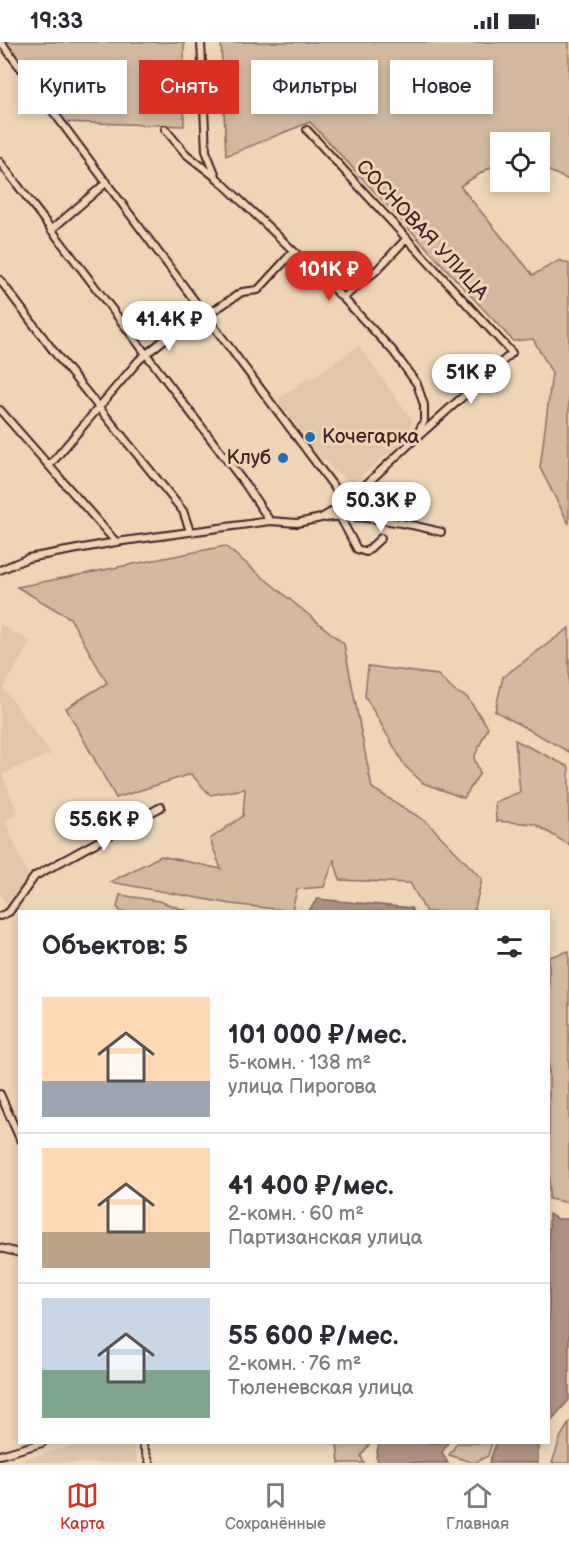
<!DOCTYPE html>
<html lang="ru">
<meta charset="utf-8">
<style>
body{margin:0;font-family:"Balsamiq Sans",sans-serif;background:#f7f7f7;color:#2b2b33;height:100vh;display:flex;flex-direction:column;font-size:22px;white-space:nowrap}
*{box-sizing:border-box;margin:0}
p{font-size:20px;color:#7c7c81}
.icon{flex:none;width:33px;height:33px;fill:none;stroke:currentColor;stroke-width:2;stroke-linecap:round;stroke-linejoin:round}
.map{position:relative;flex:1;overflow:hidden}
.side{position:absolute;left:18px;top:868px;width:532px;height:534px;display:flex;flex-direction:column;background:#fff;border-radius:0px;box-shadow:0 3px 9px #0003}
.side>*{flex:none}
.guide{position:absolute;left:18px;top:18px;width:534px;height:54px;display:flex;gap:12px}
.buttons{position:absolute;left:490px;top:90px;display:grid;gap:12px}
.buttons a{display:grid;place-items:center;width:60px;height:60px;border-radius:0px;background:#fff;box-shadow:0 3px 9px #0003;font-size:30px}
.price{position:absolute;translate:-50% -51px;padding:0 14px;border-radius:21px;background:#fff;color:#222;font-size:20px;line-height:39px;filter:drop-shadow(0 2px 3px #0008)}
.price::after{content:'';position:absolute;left:50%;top:36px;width:18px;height:14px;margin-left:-9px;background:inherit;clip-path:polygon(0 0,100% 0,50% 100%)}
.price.on{background:#d93025;color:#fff}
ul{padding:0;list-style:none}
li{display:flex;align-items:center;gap:18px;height:150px;padding:0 24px}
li+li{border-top:2px solid #e1e1e2}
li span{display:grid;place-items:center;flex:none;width:168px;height:120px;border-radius:0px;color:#555}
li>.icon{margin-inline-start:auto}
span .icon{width:72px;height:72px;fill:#fffc;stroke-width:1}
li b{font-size:26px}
h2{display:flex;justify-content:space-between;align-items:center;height:72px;padding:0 24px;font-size:26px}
.pill{padding:0 21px;border-radius:0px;background:#fff;box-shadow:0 3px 9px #0003;font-size:21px;line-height:54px}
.pill.on{background:#d93025;color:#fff}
.status{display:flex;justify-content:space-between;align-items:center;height:42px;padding:0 30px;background:#fff;direction:ltr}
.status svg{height:16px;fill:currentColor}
.tabs{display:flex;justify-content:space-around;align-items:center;height:84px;border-top:2px solid #e1e1e2;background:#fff;font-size:16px;color:#7c7c81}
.tabs a{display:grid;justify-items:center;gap:3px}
.tabs .on{color:#d93025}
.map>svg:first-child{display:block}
</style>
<div class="status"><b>19:33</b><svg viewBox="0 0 49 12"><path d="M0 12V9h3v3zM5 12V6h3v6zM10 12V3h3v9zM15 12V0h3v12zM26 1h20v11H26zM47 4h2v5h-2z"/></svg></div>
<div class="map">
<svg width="569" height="1421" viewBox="0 0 569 1421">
<rect width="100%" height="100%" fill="#edd6b5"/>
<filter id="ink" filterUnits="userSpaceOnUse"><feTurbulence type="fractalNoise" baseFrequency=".0167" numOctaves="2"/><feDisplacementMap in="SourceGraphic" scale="12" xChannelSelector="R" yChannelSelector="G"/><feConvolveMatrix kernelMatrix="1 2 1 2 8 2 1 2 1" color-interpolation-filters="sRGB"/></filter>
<g filter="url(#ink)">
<path fill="#e0c7aa" d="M359,304L412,378L409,394L350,444L341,432L335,431L325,417L322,419L277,358L309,335L311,337Z
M0,582L31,600L3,646L51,712L2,732L18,772L5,778L30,838L19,851L18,862L9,865L0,852Z
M82,1401H132L138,1421H10Z"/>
<path fill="#d2b89f" stroke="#8e6c65" stroke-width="1.5" d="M6,0H184V84L62,80Z
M221,0H569V138L540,125V100H501V119L460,144L533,233L560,218L569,222V482L540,426L552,331L533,297L513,299L310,80L226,114Z
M225,504L344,602L372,746L427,780L482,837L474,870H426L410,841L340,838L334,818L324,845L297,847L292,869L231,862L110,840L161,814L221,827L210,797L243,774L245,747L210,753L191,732L116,756L66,666L107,641L70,576L17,545Z
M569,586V710L495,669L503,635Z
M368,624L438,633L454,649L467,655L488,685L474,716L480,731L464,756L423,741L405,724L365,654Z
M515,698L569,725V803L535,782L496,779L495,760L520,750Z
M120,853L159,859L191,870H121L117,865Z
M569,909V1161L549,1157V915Z
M569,1381V1421H552L561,1394Z
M337,1401H370L361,1414L364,1421H339Z
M457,1401H492L488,1414L474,1421L449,1413Z"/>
<path fill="#ae9081" stroke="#86635f" stroke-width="1.5" d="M317,857L411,866L413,870H308Z
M549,1172L557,1177H569V1358L549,1381Z
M379,1401H448L442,1411L448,1421H379L376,1415Z
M496,1401H538V1421H489Z"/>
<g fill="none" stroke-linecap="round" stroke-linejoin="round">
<g stroke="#4a1f2b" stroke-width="10">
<path id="minor" d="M1,0L346,461
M201,0L206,109L216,134
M165,87L186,112L218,137L343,256L393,309L417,342L424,363V379L416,395
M0,120L245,442L270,479
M51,188L107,140
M0,238L58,315L183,469L190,489
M343,256L376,229L407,196
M0,368L116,500
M49,424L139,318L186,280L198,273H207L242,250L258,248L293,210
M339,473L357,507L366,510L381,496
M325,476C355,471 411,482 441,490
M0,528L28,516L116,500L270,479L297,481L321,476L346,461L414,398L512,311L307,88
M0,874L9,870L35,834L161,765
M0,1052L20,1097
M0,1206L20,1211
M142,1401L150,1421
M0,1413L42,1401"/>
</g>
<use href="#minor" stroke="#edd6b5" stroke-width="6"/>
</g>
</g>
<g fill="#1f6fb2" stroke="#edd6b5" stroke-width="2">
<circle cx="310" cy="395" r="6"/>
<circle cx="283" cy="416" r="6"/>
</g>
<g text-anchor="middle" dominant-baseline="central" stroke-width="6" stroke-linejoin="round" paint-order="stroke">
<g font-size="20" fill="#4a1f2b" stroke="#edd6b5">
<text transform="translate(422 188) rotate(47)">СОСНОВАЯ УЛИЦА</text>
</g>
<g font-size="20" fill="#4a1f2b" stroke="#edd6b5" text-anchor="start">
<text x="322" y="395">Кочегарка</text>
<text x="271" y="416" text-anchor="end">Клуб</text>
</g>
</g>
</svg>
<div class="buttons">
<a><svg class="icon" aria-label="locate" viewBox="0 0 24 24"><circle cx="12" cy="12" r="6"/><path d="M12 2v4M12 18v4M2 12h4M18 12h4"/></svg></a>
</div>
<b class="price on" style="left:329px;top:260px">101K ₽</b>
<b class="price" style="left:169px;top:310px">41.4K ₽</b>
<b class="price" style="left:471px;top:363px">51K ₽</b>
<b class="price" style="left:381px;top:491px">50.3K ₽</b>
<b class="price" style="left:104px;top:810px">55.6K ₽</b>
<div class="guide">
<a class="pill">Купить</a>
<a class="pill on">Снять</a>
<a class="pill">Фильтры</a>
<a class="pill">Новое</a>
</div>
<section class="side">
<h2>Объектов: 5<svg class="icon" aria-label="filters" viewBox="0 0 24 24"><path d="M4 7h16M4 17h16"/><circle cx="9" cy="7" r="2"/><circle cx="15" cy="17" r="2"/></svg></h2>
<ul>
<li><span style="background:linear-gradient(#ffd9b3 70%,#9aa5b1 0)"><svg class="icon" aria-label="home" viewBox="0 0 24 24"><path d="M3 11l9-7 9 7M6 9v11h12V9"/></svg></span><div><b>101 000 ₽/мес.</b><p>5-комн. · 138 m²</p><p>улица Пирогова</p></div></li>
<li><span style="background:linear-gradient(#ffd9b3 70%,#b9a48a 0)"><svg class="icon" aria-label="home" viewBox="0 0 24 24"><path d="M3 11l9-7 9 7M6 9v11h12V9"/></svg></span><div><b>41 400 ₽/мес.</b><p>2-комн. · 60 m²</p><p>Партизанская улица</p></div></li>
<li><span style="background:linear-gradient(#c9d6e8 60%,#7fa58c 0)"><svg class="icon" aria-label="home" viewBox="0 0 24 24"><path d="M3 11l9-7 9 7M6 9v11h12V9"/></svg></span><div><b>55 600 ₽/мес.</b><p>2-комн. · 76 m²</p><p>Тюленевская улица</p></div></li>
</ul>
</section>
</div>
<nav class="tabs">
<a class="on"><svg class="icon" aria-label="map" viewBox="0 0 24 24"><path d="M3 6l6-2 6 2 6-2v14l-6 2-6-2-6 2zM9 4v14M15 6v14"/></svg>Карта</a>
<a><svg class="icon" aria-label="saved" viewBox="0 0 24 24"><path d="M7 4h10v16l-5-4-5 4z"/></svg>Сохранённые</a>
<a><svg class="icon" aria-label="home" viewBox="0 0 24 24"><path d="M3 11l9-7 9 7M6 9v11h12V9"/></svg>Главная</a>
</nav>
